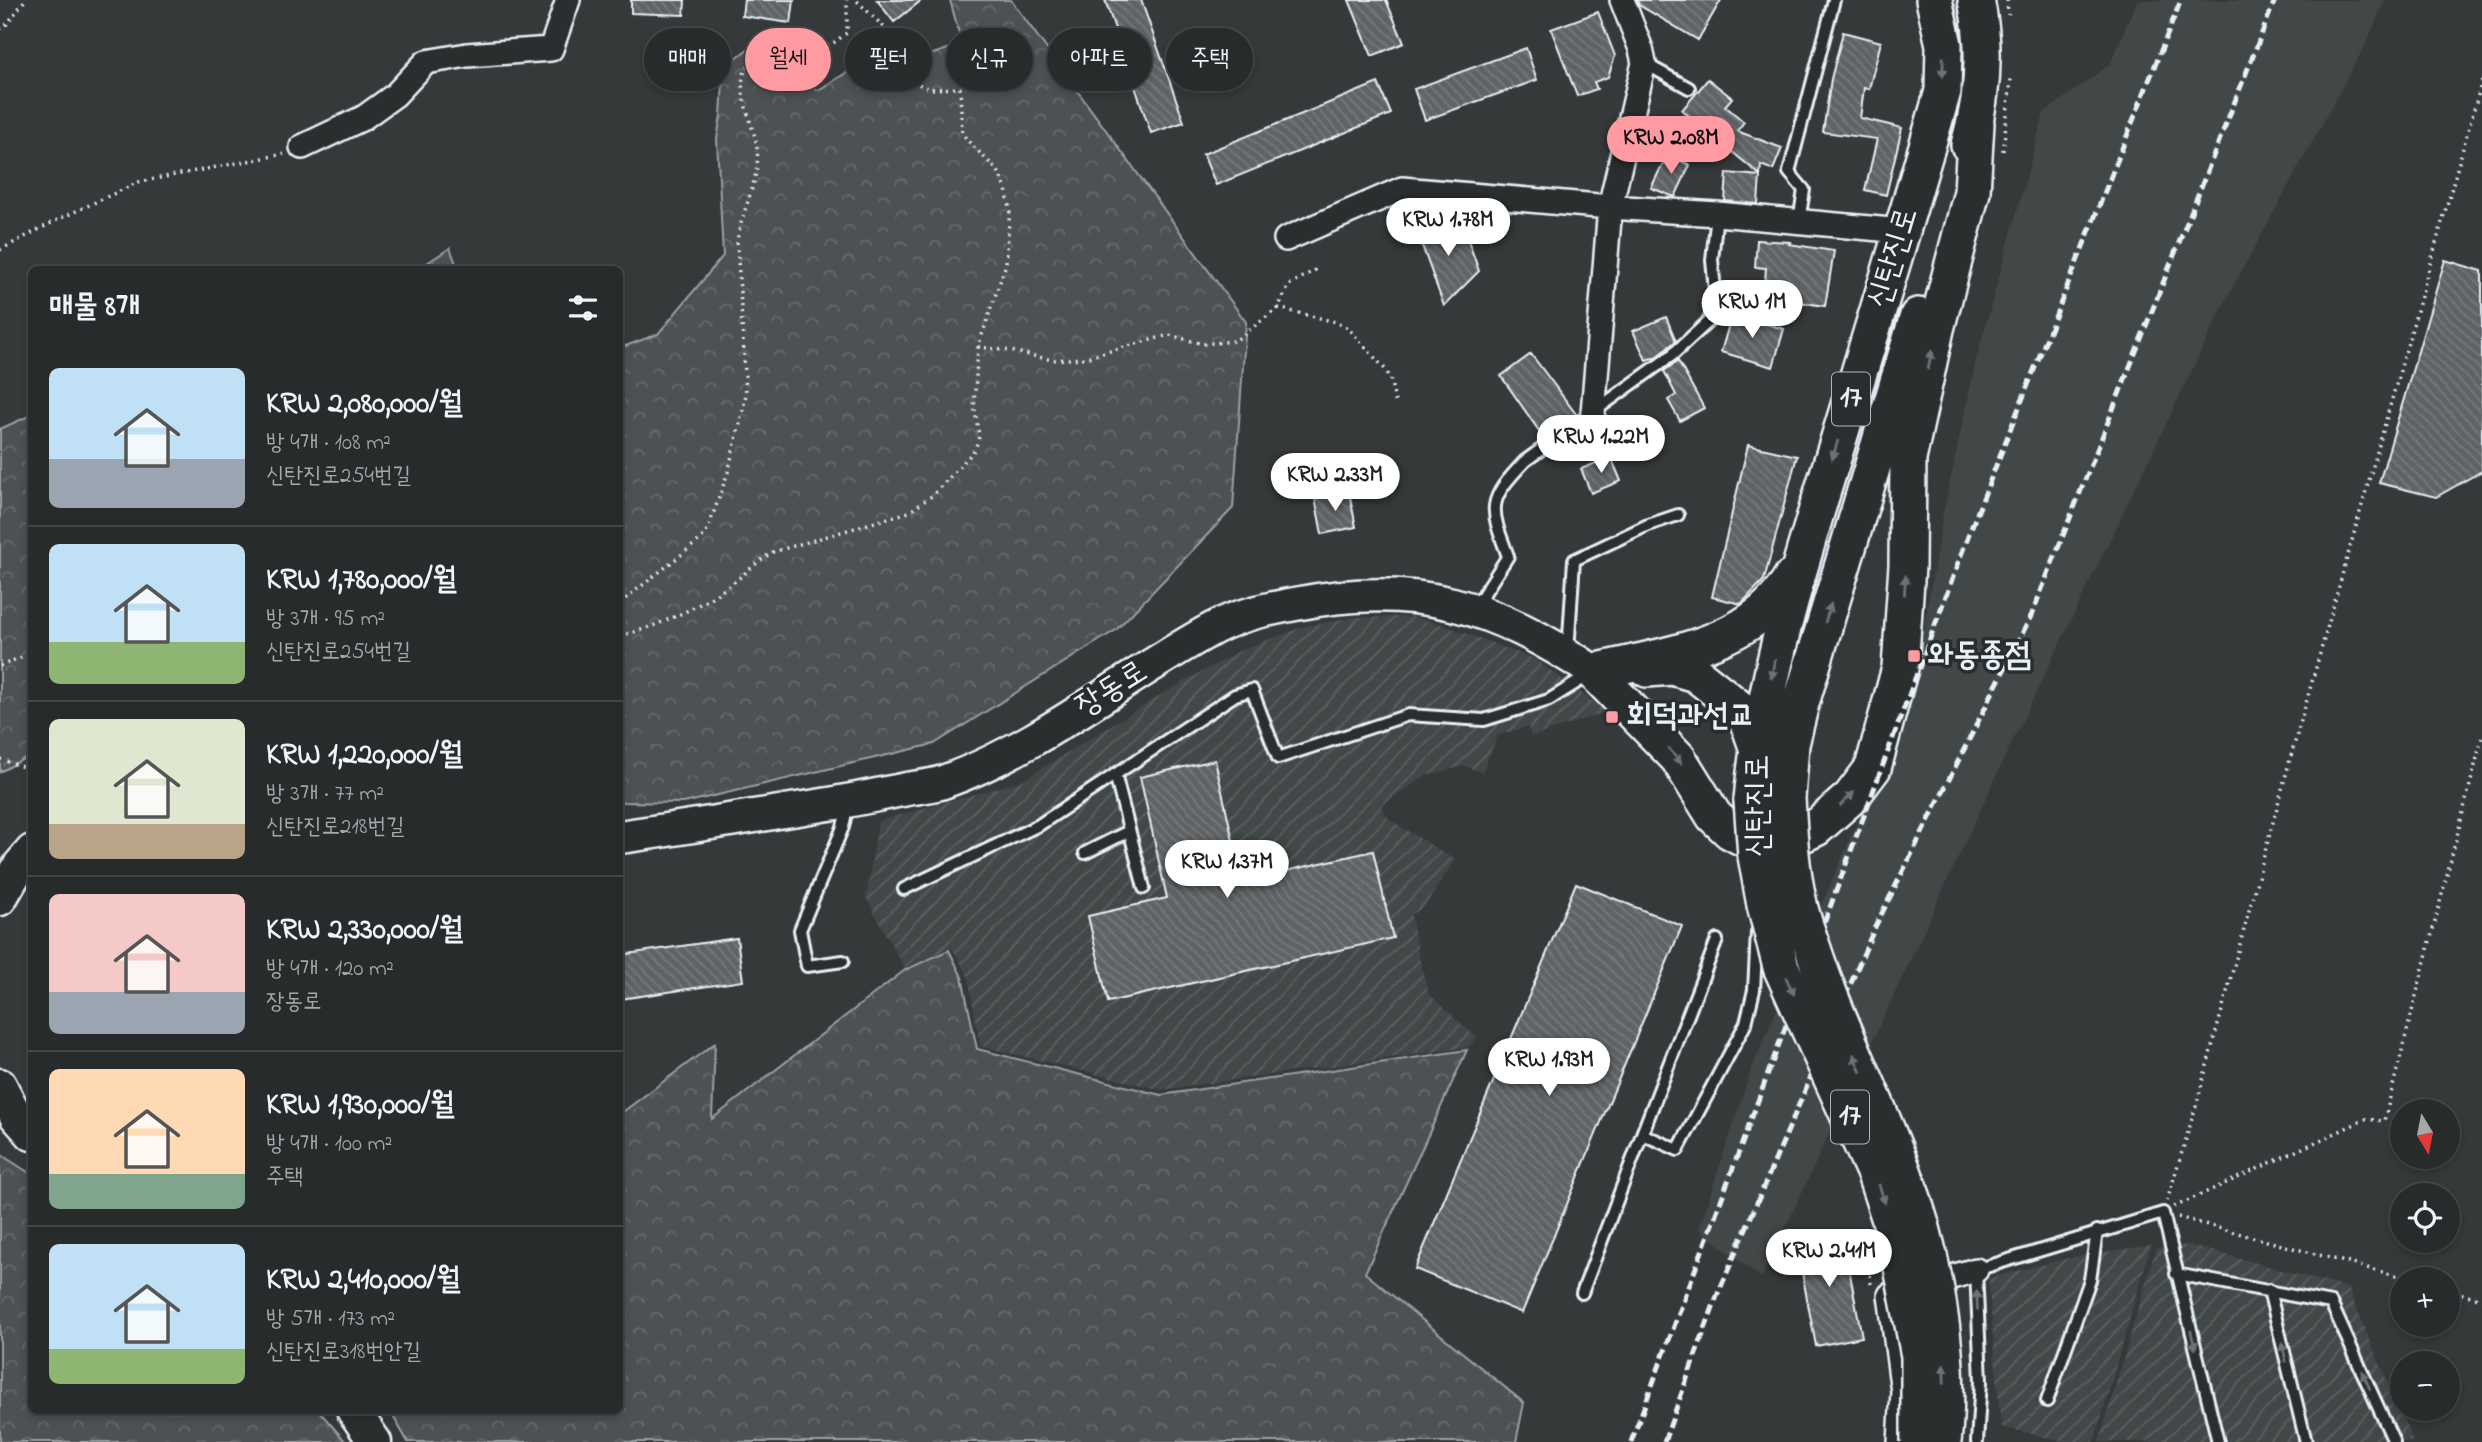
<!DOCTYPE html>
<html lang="ko">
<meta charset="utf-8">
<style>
body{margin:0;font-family:"Indie Flower","Poor Story",sans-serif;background:#343738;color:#f1f3f6;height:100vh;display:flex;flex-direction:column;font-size:26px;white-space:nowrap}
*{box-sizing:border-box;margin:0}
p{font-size:23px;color:#a5a7a9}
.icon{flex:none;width:38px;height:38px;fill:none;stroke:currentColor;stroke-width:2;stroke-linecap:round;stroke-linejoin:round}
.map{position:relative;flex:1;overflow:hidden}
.sheet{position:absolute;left:28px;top:266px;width:595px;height:1148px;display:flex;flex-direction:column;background:#282b2c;border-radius:10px;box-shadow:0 4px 10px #0003,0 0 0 2px #444748}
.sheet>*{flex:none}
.hud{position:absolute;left:644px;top:28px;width:665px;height:63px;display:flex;gap:14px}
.needle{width:46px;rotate:170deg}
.controls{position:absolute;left:2390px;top:1099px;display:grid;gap:14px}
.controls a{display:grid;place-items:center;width:70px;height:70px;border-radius:50%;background:#282b2c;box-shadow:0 4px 10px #0003,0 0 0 2px #444748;font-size:35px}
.price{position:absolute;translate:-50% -60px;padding:0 16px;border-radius:24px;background:#fff;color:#222;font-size:23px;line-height:46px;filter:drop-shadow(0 2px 4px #0008)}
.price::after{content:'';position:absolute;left:50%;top:42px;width:21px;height:16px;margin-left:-10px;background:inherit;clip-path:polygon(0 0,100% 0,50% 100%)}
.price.selected{background:#ff9aa2;color:#111}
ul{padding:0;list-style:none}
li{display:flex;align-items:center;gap:21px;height:175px;padding:0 21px}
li+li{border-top:2px solid #444748}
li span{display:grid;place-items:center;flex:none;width:196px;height:140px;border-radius:10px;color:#555}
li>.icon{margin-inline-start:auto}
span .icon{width:84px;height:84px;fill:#fffc;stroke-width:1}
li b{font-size:30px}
h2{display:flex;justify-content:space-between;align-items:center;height:84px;padding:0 21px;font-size:30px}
.pill{padding:0 24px;border-radius:32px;background:#282b2c;box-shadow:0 4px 10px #0003,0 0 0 2px #444748;font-size:24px;line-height:63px}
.pill.selected{background:#ff9aa2;color:#111}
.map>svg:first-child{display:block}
</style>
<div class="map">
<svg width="2482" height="1442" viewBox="0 0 2482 1442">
<defs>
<pattern id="industrial-furrows" width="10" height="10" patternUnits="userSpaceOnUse" patternTransform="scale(1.75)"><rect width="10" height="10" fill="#424647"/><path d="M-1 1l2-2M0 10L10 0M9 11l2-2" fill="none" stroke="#5d6162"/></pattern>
<pattern id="forest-crowns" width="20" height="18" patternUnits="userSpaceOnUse" patternTransform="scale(1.75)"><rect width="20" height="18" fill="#4d5152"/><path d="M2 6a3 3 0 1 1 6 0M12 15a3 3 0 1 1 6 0" fill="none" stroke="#676a6c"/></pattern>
<pattern id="building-back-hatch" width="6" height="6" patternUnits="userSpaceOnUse" patternTransform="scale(1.75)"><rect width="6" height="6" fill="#5f6365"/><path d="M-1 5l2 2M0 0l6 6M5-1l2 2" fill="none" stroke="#767a7c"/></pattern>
</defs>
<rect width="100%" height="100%" fill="#35393a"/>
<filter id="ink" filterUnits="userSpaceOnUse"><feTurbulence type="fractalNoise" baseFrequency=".0143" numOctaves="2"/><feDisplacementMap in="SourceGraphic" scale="14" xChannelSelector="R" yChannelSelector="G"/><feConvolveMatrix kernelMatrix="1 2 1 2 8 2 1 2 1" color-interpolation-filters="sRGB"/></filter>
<g filter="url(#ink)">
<path fill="#424647" d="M2137,0H2385L2367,42L2228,296L2005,757L1762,1278L1699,1229L1751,1070L1872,787L1921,645L1942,519L1976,360L2044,113L2110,64Z"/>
<path fill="url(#industrial-furrows)" d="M1353,617H1412L1441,624L1535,659L1607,712L1531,737L1528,727L1498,735L1482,773L1465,766L1425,776L1381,806L1390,820L1455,860L1425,906L1411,915L1419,957L1429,994L1477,1038L1468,1047L1162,1090L980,1046L968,976L952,948L904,968L866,898L878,821L1021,781L1167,691L1243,649L1302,627Z
M2151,1245L2094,1442H2067L2001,1427L1988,1278L2073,1257Z
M2190,1245L2348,1288L2413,1442H2099L2156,1248Z"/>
<path fill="url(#forest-crowns)" stroke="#9aa1a5" stroke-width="2" d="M950,0H1011L1246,322L1233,508L1116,630L934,744L684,803L620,802V348L658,334L723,256L717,139L721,115L724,67L768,34L790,74L818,90L909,35L930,55L962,44Z
M450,248L458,269H418Z
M31,415V755L0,772V429Z
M949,950L962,977L977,1049L1161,1095L1467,1050L1365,1273L1524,1403L1516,1442H408L390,1411L620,1410V1114L715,1043L712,1119L905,970Z
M0,1154L31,1174L32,1410L319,1411L346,1442H0Z"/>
<path fill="url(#building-back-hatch)" stroke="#e8f1f8" stroke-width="2" d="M631,0H685L684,15L631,13Z
M744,0H794L791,23L742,16Z
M877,0H922L894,22Z
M1105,0H1141L1184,122L1151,133Z
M1349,0H1386L1404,43L1372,56Z
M1637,0H1721L1698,40L1639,5Z
M1598,12L1615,56L1608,77L1594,82L1597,89L1577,96L1551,29Z
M1843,32L1881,42L1869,89L1864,88L1860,118L1902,128L1886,195L1865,190L1877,139L1823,132L1831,79Z
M1526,48L1537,80L1425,120L1414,89Z
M693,52L695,80L669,82L667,54Z
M1708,79L1732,98L1725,106L1744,122L1737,131L1782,148L1773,170L1761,165L1760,175L1682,110Z
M1378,83L1391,114L1216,185L1203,154Z
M1667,155L1690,165L1675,197L1651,188Z
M1727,173L1760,176L1758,204L1725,201Z
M1442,219L1448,234L1464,229L1479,271L1444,306L1416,229Z
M1757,240L1790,242L1789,244L1834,251L1825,306L1791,301L1792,294L1764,292L1766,268L1755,267Z
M2445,260L2482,271V471L2436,497L2379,483Z
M1732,314L1784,329L1773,367L1721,352Z
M1666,317L1676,341L1656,357L1646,360L1633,331Z
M1531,354L1576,414L1544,438L1501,376Z
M1678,361L1704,408L1680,421L1668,400L1676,395L1664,371Z
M1748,445L1797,456L1764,580L1741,604L1712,597Z
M1611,457L1621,481L1591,493L1581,469Z
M1349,492L1356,527L1322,534L1315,498Z
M1215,760L1242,881L1373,851L1393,938L1108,1002L1088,916L1167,898L1140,777Z
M1576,883L1682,926L1522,1313L1415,1269Z
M737,938L743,981L620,999V955Z
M1842,1232L1862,1337L1816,1346L1796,1241Z"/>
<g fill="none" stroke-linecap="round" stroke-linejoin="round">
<g stroke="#e8f1f8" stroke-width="16">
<path id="lane" d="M1644,63L1689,88
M1799,221L1804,190L1789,172L1834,0
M1474,609L1508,556C1489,506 1487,501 1525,461L1671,356L1709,321L1716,300L1712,260L1717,214
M1568,652L1574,560L1648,525L1678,515
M1115,774L1144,888
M1085,853L1129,831
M904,889L1039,825L1235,695L1252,690L1278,758L1408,715L1484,720L1549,700L1589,675
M843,961L807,966L800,930L843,827L848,803
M1642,1134L1717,940
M2176,1274L2331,1303L2394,1442
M2269,1290L2306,1442
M1582,1293L1642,1134L1678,1150L1746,1023L1754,990L1757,932
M2047,1401L2090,1280L2097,1231
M1977,1442L1981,1381L1976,1270L2163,1213L2218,1442"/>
</g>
<g stroke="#e8f1f8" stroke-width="28">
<path id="street" d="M302,147L363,118L395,95L426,62L467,55L551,49L568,0
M1286,239L1402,189L1610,207L1717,214L1902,231
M1593,413L1610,207L1644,63L1641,49L1622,0
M1900,1442L1903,1392L1890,1295L1976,1270"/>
</g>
<g stroke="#e8f1f8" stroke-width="37">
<path id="secondary" d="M620,837C689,827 759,815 829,804C855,800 881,794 907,789C918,787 932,786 943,782C1038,749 1125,676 1214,628C1238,615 1268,609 1295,604C1416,580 1493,605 1594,672
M0,899L20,865L32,851
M0,1085L16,1116L32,1134
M353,1410L375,1442"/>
</g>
<g stroke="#e8f1f8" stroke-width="40">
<path id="primary" d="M1969,145C1983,97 1987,50 1976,0
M1647,669L1672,667L1696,674L1740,709L1749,724L1757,747
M1594,672L1678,758L1714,816L1730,831L1751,842L1788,841L1816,828L1851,797L1873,768L1900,668L1907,566L1908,459L1936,329L1972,192L1976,123
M1594,672C1663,655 1753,646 1791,578
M1787,798L1791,744L1801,703L1918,316
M1752,800C1763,679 1800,564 1836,448C1872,330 1909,211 1943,91L1944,45L1934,0"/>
</g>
<path stroke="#e8f1f8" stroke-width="3.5" stroke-dasharray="2 5" stroke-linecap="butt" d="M2007,0L2008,15
M0,29L7,24L25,0
M2003,151L2011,79
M0,250L59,219L139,182L284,154
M1278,308L1336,322L1348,328L1385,369L1390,378L1396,406
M978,347L1011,351L1052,360L1084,358L1169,335L1203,344L1235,341L1278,308L1289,285L1317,269
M620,603L701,539L708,529L728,472L742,415L746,394L745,373L737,242C741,211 761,179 757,148C755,126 730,82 750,65C762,54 811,52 829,45C835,43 841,37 847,33V0
M620,635C651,631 709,602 734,582C747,572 758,561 773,552L909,512L933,495L973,452L978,442L979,435L974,405L978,347L1006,264L1010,208L1006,189L998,171L969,142L962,133L960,88L930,89L918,84L891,34L856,0
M0,666L32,653
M0,759L32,770
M2167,1201L2196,1106L2291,756L2482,81
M2174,1207L2366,1119L2384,1121L2482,738
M2178,1217L2408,1279
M1871,1284L1869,1264L1872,1259
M2448,1290L2482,1299"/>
<use href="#lane" stroke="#2a2d2e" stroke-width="10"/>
<use href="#street" stroke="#2a2d2e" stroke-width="23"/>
<use href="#secondary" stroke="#2a2d2e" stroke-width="32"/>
<use href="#primary" stroke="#2a2d2e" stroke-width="35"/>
<path stroke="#e8f1f8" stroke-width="5" stroke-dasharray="10 5" stroke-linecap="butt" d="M1631,1442L1970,531L2181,0
M1664,1442L1717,1296L1875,927L2032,614L2275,0"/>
<g stroke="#e8f1f8" stroke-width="40" stroke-linecap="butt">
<path id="primary-bridge" d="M1787,798C1789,834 1791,869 1799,904C1802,919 1808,934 1813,949C1838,1025 1875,1096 1903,1171C1934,1250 1953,1357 1943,1442
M1752,800L1756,856L1765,905L1781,967L1875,1174L1897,1241L1919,1356V1442"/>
</g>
<use href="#primary-bridge" stroke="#2a2d2e" stroke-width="35"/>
</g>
<defs><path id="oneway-solid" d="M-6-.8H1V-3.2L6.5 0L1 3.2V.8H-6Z" transform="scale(1.75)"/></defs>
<g fill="#6c7275">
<use href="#oneway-solid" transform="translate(1943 67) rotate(91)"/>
<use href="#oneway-solid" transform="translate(1930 360) rotate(-78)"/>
<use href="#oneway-solid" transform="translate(1835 450) rotate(107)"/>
<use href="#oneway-solid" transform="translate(1905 585) rotate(-86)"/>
<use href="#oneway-solid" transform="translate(1828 613) rotate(-73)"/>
<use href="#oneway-solid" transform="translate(1773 669) rotate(100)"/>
<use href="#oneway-solid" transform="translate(1675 756) rotate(50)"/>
<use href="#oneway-solid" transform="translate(1847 799) rotate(-44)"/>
<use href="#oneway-solid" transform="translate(1790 986) rotate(65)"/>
<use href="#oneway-solid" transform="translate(1857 1063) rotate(-112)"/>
<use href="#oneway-solid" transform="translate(1882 1194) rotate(72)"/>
<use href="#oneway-solid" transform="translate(1977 1300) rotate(-93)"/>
<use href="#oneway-solid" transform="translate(2193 1340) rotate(76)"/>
<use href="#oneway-solid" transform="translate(2284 1352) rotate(-103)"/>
<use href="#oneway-solid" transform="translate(1944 1374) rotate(-91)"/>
<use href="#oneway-solid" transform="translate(2366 1380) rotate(-114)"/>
</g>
</g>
<g fill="#ff9aa2" stroke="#2a2d2e" stroke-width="2.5">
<rect x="1907" y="649" width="14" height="14" rx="3.5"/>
<rect x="1605" y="710" width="14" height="14" rx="3.5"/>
</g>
<g text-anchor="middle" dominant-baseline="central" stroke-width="7" stroke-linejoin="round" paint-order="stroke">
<g fill="#2a2d2e" stroke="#afb6bb" stroke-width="2">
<rect x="1832" y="372.5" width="38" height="53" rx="5"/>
<rect x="1831" y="1090.5" width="38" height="53" rx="5"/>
</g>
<g font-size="30" font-weight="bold" fill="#e8f1f8">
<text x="1851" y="399">17</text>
<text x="1850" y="1117">17</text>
</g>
<g font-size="32" fill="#e8f1f8" stroke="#2a2d2e">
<text transform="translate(1894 258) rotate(-73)">신탄진로</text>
<text transform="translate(1112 690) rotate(-32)">장동로</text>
<text transform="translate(1759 806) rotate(-90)">신탄진로</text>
</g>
<g font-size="32" font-weight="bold" fill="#e8f1f8" stroke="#2a2d2e" text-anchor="start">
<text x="1928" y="656">와동종점</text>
<text x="1626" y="717">회덕과선교</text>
</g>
</g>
</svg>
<div class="controls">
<a><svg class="needle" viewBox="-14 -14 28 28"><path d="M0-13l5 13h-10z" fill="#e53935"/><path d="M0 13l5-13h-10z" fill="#a5a7a9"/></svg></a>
<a><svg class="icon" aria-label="locate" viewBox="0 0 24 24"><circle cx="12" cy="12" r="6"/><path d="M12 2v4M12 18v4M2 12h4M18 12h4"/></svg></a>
<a>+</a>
<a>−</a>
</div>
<b class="price selected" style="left:1671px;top:176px">KRW 2.08M</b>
<b class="price" style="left:1448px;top:258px">KRW 1.78M</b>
<b class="price" style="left:1752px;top:340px">KRW 1M</b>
<b class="price" style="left:1601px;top:475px">KRW 1.22M</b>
<b class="price" style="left:1335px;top:513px">KRW 2.33M</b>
<b class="price" style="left:1227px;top:900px">KRW 1.37M</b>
<b class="price" style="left:1549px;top:1098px">KRW 1.93M</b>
<b class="price" style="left:1829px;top:1289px">KRW 2.41M</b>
<div class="hud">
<a class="pill">매매</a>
<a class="pill selected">월세</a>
<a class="pill">필터</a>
<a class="pill">신규</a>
<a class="pill">아파트</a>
<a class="pill">주택</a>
</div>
<section class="sheet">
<h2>매물 8개<svg class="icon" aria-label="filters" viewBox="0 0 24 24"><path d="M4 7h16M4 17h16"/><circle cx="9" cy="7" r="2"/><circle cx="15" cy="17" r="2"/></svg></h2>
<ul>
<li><span style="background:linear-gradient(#bfe0f5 65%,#9aa5b1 0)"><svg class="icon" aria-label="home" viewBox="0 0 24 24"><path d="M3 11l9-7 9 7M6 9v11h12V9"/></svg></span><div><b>KRW 2,080,000/월</b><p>방 4개 · 108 m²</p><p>신탄진로254번길</p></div></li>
<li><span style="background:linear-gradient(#bfe0f5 70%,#8fb573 0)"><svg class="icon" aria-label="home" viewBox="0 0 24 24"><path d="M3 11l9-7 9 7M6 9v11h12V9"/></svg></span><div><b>KRW 1,780,000/월</b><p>방 3개 · 95 m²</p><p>신탄진로254번길</p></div></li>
<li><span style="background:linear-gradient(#dfe7d0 75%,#b9a48a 0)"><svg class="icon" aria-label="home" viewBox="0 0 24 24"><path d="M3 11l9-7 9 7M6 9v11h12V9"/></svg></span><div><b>KRW 1,220,000/월</b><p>방 3개 · 77 m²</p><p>신탄진로218번길</p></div></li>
<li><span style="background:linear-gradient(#f6c9c9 70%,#9aa5b1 0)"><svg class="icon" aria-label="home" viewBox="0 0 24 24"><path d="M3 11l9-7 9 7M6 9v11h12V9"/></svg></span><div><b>KRW 2,330,000/월</b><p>방 4개 · 120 m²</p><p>장동로</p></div></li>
<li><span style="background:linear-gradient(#ffd9b3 75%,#7fa58c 0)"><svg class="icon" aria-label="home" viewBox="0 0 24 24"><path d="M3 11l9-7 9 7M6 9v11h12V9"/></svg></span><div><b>KRW 1,930,000/월</b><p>방 4개 · 100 m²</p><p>주택</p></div></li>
<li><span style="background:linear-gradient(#bfe0f5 75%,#8fb573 0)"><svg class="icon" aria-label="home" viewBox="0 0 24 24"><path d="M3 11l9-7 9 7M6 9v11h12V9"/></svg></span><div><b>KRW 2,410,000/월</b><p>방 5개 · 173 m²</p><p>신탄진로318번안길</p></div></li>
</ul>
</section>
</div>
